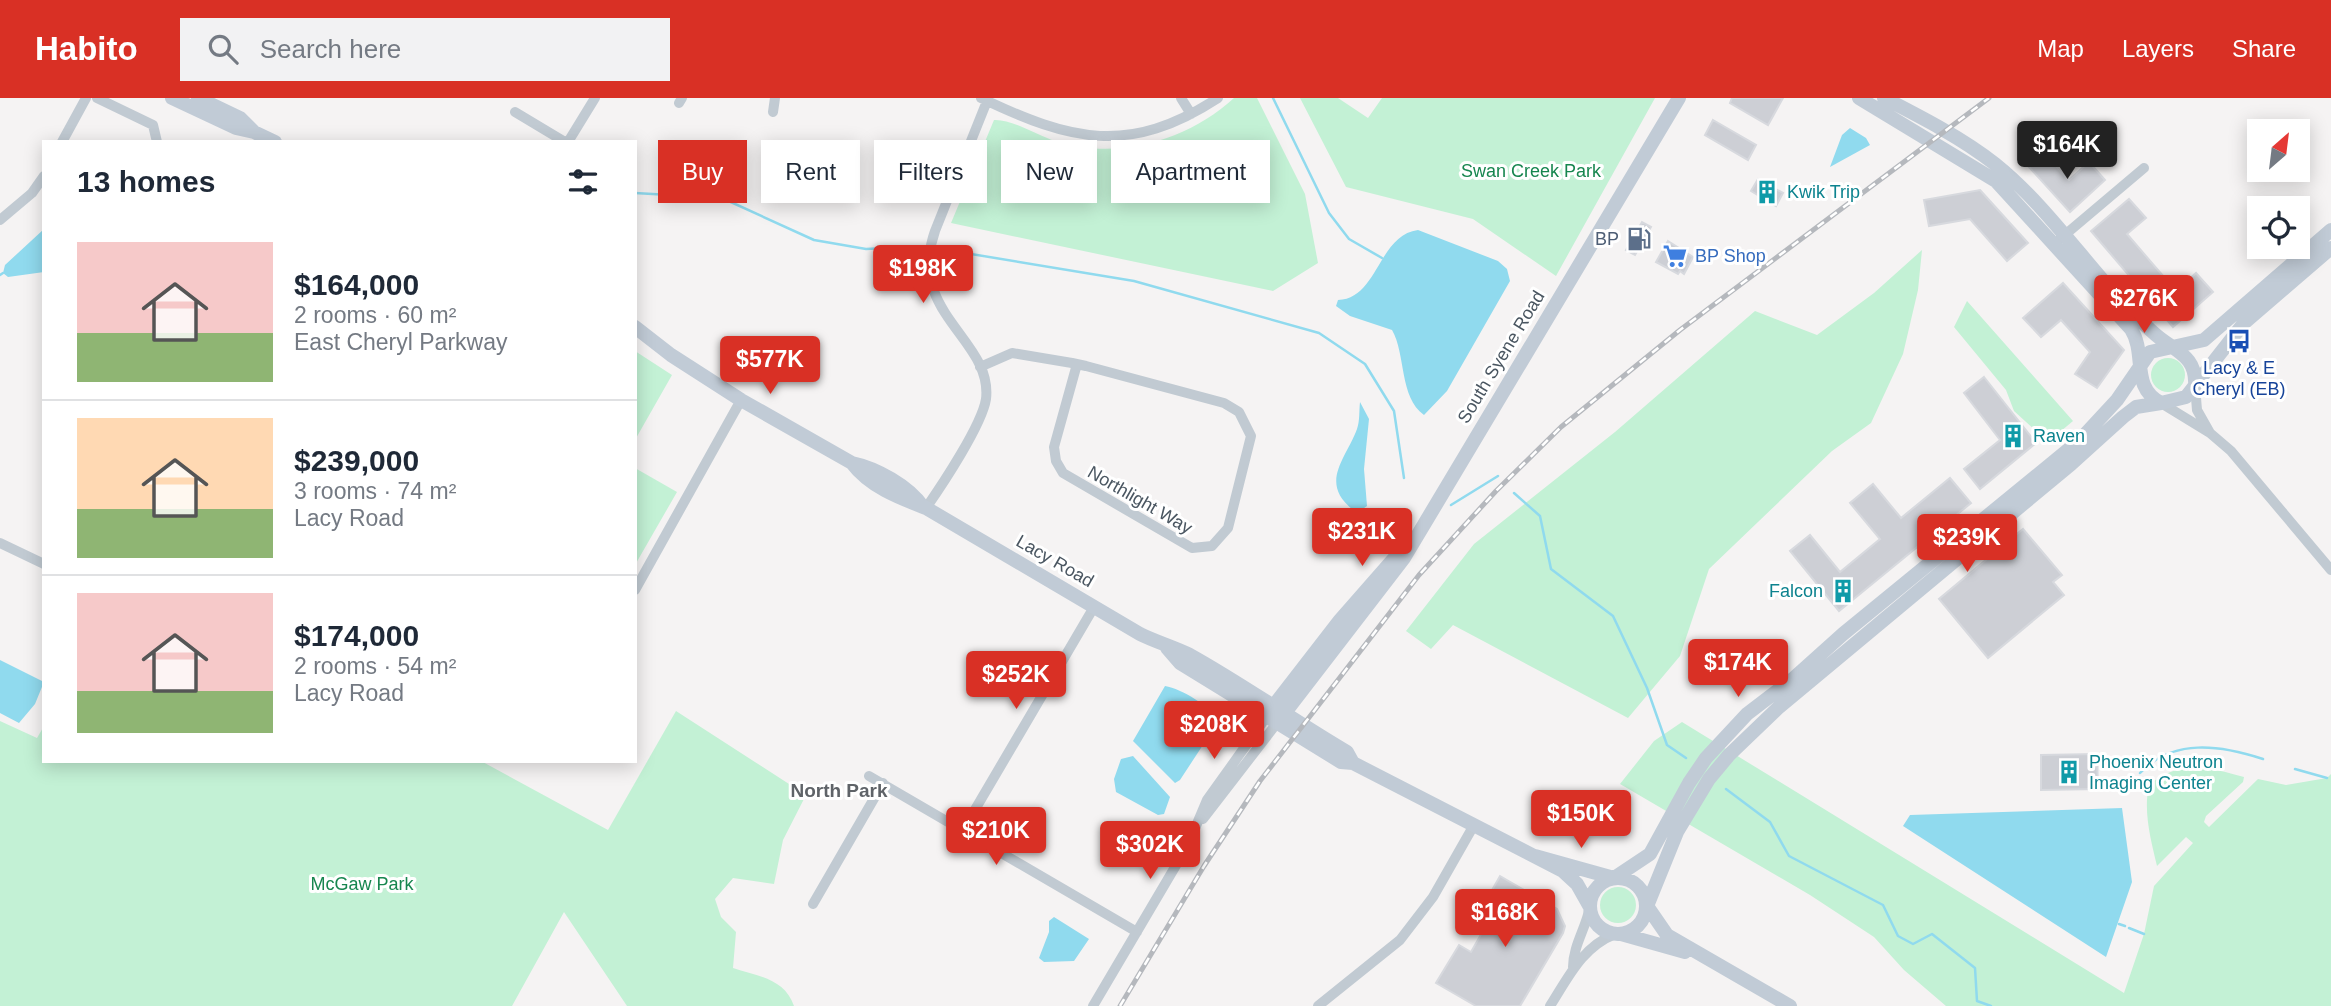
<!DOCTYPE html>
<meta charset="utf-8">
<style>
body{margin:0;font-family:Helvetica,sans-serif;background:#f2f2f3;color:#1f2937;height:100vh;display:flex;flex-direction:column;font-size:26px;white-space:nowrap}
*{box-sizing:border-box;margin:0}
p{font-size:23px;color:#747a83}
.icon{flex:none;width:38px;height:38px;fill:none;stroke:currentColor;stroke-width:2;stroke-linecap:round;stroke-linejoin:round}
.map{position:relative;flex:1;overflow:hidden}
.sheet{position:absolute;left:42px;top:42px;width:595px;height:623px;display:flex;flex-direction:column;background:#fff;border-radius:0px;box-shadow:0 4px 18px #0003}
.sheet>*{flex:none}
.banner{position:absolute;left:658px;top:42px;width:665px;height:63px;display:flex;gap:14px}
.needle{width:46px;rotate:28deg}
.controls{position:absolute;left:2247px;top:21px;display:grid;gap:14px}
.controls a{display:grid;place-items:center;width:63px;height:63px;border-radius:0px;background:#fff;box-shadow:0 4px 18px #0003;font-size:35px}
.price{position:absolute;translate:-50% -60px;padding:0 16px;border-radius:7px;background:#d93025;color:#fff;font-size:23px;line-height:46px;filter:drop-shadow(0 2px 4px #0008)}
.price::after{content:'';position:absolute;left:50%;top:42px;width:21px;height:16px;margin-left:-10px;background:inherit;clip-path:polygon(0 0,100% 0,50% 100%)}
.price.current{background:#222;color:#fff}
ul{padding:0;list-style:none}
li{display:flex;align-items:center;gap:21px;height:175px;padding:0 35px}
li+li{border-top:2px solid #e0e1e3}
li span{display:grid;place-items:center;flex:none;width:196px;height:140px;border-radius:0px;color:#555}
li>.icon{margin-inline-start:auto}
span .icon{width:84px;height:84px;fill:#fffc;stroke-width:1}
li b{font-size:30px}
h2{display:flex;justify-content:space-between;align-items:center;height:84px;padding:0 35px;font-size:30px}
.tag{padding:0 24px;border-radius:0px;background:#fff;box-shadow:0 4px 18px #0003;font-size:24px;line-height:63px}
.tag.current{background:#d93025;color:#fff}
header{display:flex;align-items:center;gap:42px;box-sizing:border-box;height:98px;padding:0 35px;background:#d93025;color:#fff}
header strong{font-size:33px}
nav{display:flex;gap:38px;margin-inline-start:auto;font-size:24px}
.search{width:490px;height:63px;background:#f2f2f3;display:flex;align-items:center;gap:18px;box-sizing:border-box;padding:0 24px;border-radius:0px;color:#747a83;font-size:26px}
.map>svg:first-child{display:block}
</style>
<header>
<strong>Habito</strong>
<div class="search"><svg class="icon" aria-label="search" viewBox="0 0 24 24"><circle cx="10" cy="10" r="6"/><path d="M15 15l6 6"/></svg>Search here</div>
<nav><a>Map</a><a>Layers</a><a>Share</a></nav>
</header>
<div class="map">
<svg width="2331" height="908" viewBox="0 0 2331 908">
<rect width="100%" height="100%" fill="#f5f3f3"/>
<path fill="#c3f1d5" d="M1234,0H1257L1305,96L1318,165L1273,193L951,125L994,22C1012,21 1037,37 1055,43C1117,63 1187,43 1234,0Z
M1300,0H1338L1368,20L1382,0H1655L1556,178L1473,121L1346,89Z
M1922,152L1918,192L1903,256L1871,325L1832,353L1709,471L1680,558L1628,620L1453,527L1431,551L1406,533L1474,446L1615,334L1755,213L1817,237L1874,195Z
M1967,203L2073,323L2048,344L2014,313L2006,292L1954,229Z
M635,253L672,277L635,342Z
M2151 277a17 17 0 1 1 34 0a17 17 0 1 1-34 0Z
M635,370L677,394L635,467Z
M676,613L806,697L783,742L774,786L733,780L715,801L721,819L736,834L733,870C758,878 785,881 794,908H627L564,814L512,908H0V623L37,640L44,628V663H481L608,732Z
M1682,624L2124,895L2144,836L2154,788L2193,745L2186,739L2157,768C2151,742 2143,714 2149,687C2180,661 2208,669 2244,679L2243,684L2206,718L2204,724L2209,729L2258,681L2286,687L2327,680L2331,676V908H1946L1904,872L1874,839L1810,797L1620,686L1654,643Z
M1600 807a18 18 0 1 1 36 0a18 18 0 1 1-36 0Z"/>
<path fill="#90daee" d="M1850,30L1866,40L1870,47L1830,69L1842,37Z
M44,131V174L8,179L3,175L5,167Z
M1418,132L1498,163L1507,171L1510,183L1447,293L1424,317C1399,299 1406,256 1392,232L1350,218L1336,208L1338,202C1378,201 1378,137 1418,132Z
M1360,304L1369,321L1364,371L1367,408L1357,415C1317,386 1345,363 1357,331C1360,323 1359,312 1360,304Z
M0,562L44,584L35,606L19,625L0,615Z
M1165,588C1182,591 1211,608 1218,624L1180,682L1175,685L1133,643Z
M1133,658L1170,699L1164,716L1158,717L1116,694L1114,681L1121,661Z
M2122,710L2132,784L2106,859L1903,728L1910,717Z
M1054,819L1089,841L1074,863L1044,864L1039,860L1049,834V823Z"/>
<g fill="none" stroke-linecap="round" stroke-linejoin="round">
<path stroke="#90daee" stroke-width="2.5" d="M1273,0L1329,115L1349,141L1382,160
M635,95L722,100L814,142L866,151L906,149
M947,152L1134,183L1319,235L1365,266L1394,313L1404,380
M0,177L3,175
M1514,395L1540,418L1551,471L1613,518L1647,590L1667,647L1686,660
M1451,407L1498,378
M2295,671L2327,680
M2140,675C2173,640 2220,647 2263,661
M1726,691L1770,724L1789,758L1883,807L1898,838L1913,846L1932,836L1975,870L1977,903L1991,908
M2119,826L2125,828
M2129,830L2144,836"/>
</g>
<path fill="#cdcfd5" stroke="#d7d9de" stroke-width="2" d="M1732,0H1783L1768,27L1730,5Z
M1713,22L1756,47L1748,62L1705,37Z
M2043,54L2069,82L2089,64L2105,82L2070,114L2028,68Z
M1758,81L1783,95L1776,108L1751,93Z
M1980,92L2028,145L2007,163L1970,121L1929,128L1924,102Z
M2129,101L2146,120L2127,136L2176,193L2196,175L2213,194L2173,229L2091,133Z
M1642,124L1651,129L1635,157L1626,152Z
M1668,143L1693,159L1684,176L1680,173L1678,176L1656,164Z
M2063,185L2124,252L2097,290L2075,276L2090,254L2061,222L2041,239L2023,220Z
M1984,279L2036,345L1980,391L1964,371L2000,342L1964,295Z
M1950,380L1971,405L1839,513L1790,453L1810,437L1840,474L1880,441L1850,405L1873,386L1901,420Z
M2023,431L2062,477L2053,484L2064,497L1988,560L1939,501Z
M2097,656L2098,691L2041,692V657Z
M1500,778L1557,811L1565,828L1563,835L1520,908H1476L1436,885L1459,847L1471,854L1491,819L1480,813Z"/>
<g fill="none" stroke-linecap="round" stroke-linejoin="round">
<path stroke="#c1cad2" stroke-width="10" d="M97,0L153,27L157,44
M981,0C1071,43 1129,58 1218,0
M1181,0L1191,16
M679,5L682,0
M515,14L565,44
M773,14L775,0
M62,44L86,0
M568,44L595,0
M0,122L32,95L44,78
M2060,141L2144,70
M980,269L1012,255L1072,265L1086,268L1224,305L1239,314L1251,338L1228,430L1212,448L1192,450L1063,375L1056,363L1054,349L1077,266
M2195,288L2197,312L2210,335
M2161,305L2210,335L2231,353L2331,472
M926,410C942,387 982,327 986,301C993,241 906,216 935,133L987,3
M0,445L44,466
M635,492L741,302
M869,678L1137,834
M1203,721L1277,625
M963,732L1094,509
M813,806L883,685
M1573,869C1573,848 1586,830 1590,809
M1093,908L1188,747L1207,702L1267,618
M1318,908L1400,842L1433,799L1474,727
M1550,908C1568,880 1582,849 1615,836"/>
<path stroke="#c1cbd6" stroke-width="14" d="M172,0L236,30L254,34L240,20L198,0
M1859,0L1996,83L2131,231C2147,256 2130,289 2161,305L2186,299L2244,225L2331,150
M1884,0C1921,19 1962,40 1995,66C2056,115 2097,186 2156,237C2176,254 2197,258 2195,288
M254,34L275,44
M635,229L671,257L741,302L852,365C876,370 909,388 923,409
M852,365C870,389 900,400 926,410L1140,536C1156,544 1174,549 1190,557C1244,587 1294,623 1347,654L1353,665
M1167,550L1180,565L1341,664L1353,665L1563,773L1577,786L1590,809
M1268,615L1340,522L1397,457
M1277,625L1404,460L1679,0
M1535,758L1614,780L1650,756L1689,685L1706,660L1747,616L1794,580L1843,536L2079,343L2117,302L2150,254L2204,242L2331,132
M1590 808a28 28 0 1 1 56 0a28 28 0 1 1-56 0Z
M1621,836L1685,854
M1790,908L1667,837L1647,808L1677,734L1709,681L1729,657L1779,609L2071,366L2123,319L2136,309L2161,305"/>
<g stroke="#b5b8bd" stroke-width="5">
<path id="rail" d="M1120,908L1204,768L1260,683L1419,477L1496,393L1561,329L1680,232L1989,0"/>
</g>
<use href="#rail" stroke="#fff" stroke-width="2.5" stroke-dasharray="8" stroke-linecap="butt"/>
</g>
<defs>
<g id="building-bare" transform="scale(1.89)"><path d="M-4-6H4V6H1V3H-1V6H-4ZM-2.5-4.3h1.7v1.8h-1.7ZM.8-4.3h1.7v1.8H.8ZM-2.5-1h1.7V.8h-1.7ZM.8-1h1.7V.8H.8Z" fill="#0f9aa8" stroke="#fff" stroke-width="2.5" paint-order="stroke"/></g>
<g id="fuel-bare" transform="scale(1.89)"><path d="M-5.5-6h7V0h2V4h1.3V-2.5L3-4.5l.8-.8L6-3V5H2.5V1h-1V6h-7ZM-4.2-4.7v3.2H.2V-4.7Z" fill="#5c6f8a" stroke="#fff" stroke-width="2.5" paint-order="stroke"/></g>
<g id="supermarket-bare" transform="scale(1.89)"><path d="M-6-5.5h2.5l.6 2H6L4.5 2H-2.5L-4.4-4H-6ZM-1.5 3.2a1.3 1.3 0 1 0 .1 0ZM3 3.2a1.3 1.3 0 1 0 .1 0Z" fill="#3f7fe0" stroke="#fff" stroke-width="2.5" paint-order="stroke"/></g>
<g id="bus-bare" transform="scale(1.89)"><path d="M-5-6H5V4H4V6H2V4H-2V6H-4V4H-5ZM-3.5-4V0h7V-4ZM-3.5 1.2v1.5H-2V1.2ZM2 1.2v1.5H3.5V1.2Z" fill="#1a4fb4" stroke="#fff" stroke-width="2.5" paint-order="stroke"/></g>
</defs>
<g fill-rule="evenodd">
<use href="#building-bare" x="1767" y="94"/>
<use href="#fuel-bare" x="1639" y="141"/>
<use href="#supermarket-bare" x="1675" y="158"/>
<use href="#bus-bare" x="2239" y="243"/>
<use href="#building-bare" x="2013" y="338"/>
<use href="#building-bare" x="1843" y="493"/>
<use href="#building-bare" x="2069" y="674"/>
</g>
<g text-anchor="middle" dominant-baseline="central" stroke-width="6" stroke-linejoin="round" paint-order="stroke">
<g font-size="18" fill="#17864f" stroke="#fff">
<text x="1531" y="73">Swan Creek Park</text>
<text x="362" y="786">McGaw Park</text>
</g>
<g font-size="18" fill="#0d838f" stroke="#fff" text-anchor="start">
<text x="1787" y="94">Kwik Trip</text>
<text x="2033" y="338">Raven</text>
<text x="1823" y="493" text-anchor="end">Falcon</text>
<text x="2089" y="664">Phoenix Neutron<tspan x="2089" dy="21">Imaging Center</tspan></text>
</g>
<g font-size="18" fill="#4e5e75" stroke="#fff" text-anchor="end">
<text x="1619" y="141">BP</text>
</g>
<g font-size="18" fill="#366cbe" stroke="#fff" text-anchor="start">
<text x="1695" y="158">BP Shop</text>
</g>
<g font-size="18" fill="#4a5661" stroke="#fff">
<text transform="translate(1501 259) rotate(-59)">South Syene Road</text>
<text transform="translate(1140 402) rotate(30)">Northlight Way</text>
<text transform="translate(1055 463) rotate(30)">Lacy Road</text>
</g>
<g font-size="18" fill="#164399" stroke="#fff">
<text x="2239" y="270">Lacy &amp; E<tspan x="2239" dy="21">Cheryl (EB)</tspan></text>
</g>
<g font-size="19" font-weight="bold" fill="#5f6368" stroke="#fff">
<text x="839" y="692">North Park</text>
</g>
</g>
</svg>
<div class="controls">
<a><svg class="needle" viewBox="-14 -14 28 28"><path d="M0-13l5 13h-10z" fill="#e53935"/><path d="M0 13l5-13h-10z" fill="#747a83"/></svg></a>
<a><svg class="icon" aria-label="locate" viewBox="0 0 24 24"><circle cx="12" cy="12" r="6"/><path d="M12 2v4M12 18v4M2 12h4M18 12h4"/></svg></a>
</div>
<b class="price current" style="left:2067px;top:83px">$164K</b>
<b class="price" style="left:923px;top:207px">$198K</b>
<b class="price" style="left:2144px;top:237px">$276K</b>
<b class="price" style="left:770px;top:298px">$577K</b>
<b class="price" style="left:1362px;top:470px">$231K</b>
<b class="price" style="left:1967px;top:476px">$239K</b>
<b class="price" style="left:1738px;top:601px">$174K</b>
<b class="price" style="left:1016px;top:613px">$252K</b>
<b class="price" style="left:1214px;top:663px">$208K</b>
<b class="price" style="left:1581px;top:752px">$150K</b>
<b class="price" style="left:996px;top:769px">$210K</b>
<b class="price" style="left:1150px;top:783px">$302K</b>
<b class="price" style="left:1505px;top:851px">$168K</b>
<div class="banner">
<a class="tag current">Buy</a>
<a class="tag">Rent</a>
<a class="tag">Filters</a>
<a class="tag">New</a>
<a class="tag">Apartment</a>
</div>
<section class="sheet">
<h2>13 homes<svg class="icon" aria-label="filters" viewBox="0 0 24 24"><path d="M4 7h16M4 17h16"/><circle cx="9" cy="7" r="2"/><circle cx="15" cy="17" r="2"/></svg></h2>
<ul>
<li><span style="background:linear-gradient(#f6c9c9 65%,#8fb573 0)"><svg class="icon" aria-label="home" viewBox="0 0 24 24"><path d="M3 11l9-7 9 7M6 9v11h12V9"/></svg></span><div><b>$164,000</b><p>2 rooms · 60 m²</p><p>East Cheryl Parkway</p></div></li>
<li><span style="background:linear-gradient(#ffd9b3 65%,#8fb573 0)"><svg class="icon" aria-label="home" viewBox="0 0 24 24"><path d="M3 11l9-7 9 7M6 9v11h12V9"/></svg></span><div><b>$239,000</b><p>3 rooms · 74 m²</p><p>Lacy Road</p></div></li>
<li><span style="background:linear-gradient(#f6c9c9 70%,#8fb573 0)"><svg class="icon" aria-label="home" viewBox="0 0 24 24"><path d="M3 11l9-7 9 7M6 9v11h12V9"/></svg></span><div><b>$174,000</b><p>2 rooms · 54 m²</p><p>Lacy Road</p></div></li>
</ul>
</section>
</div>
